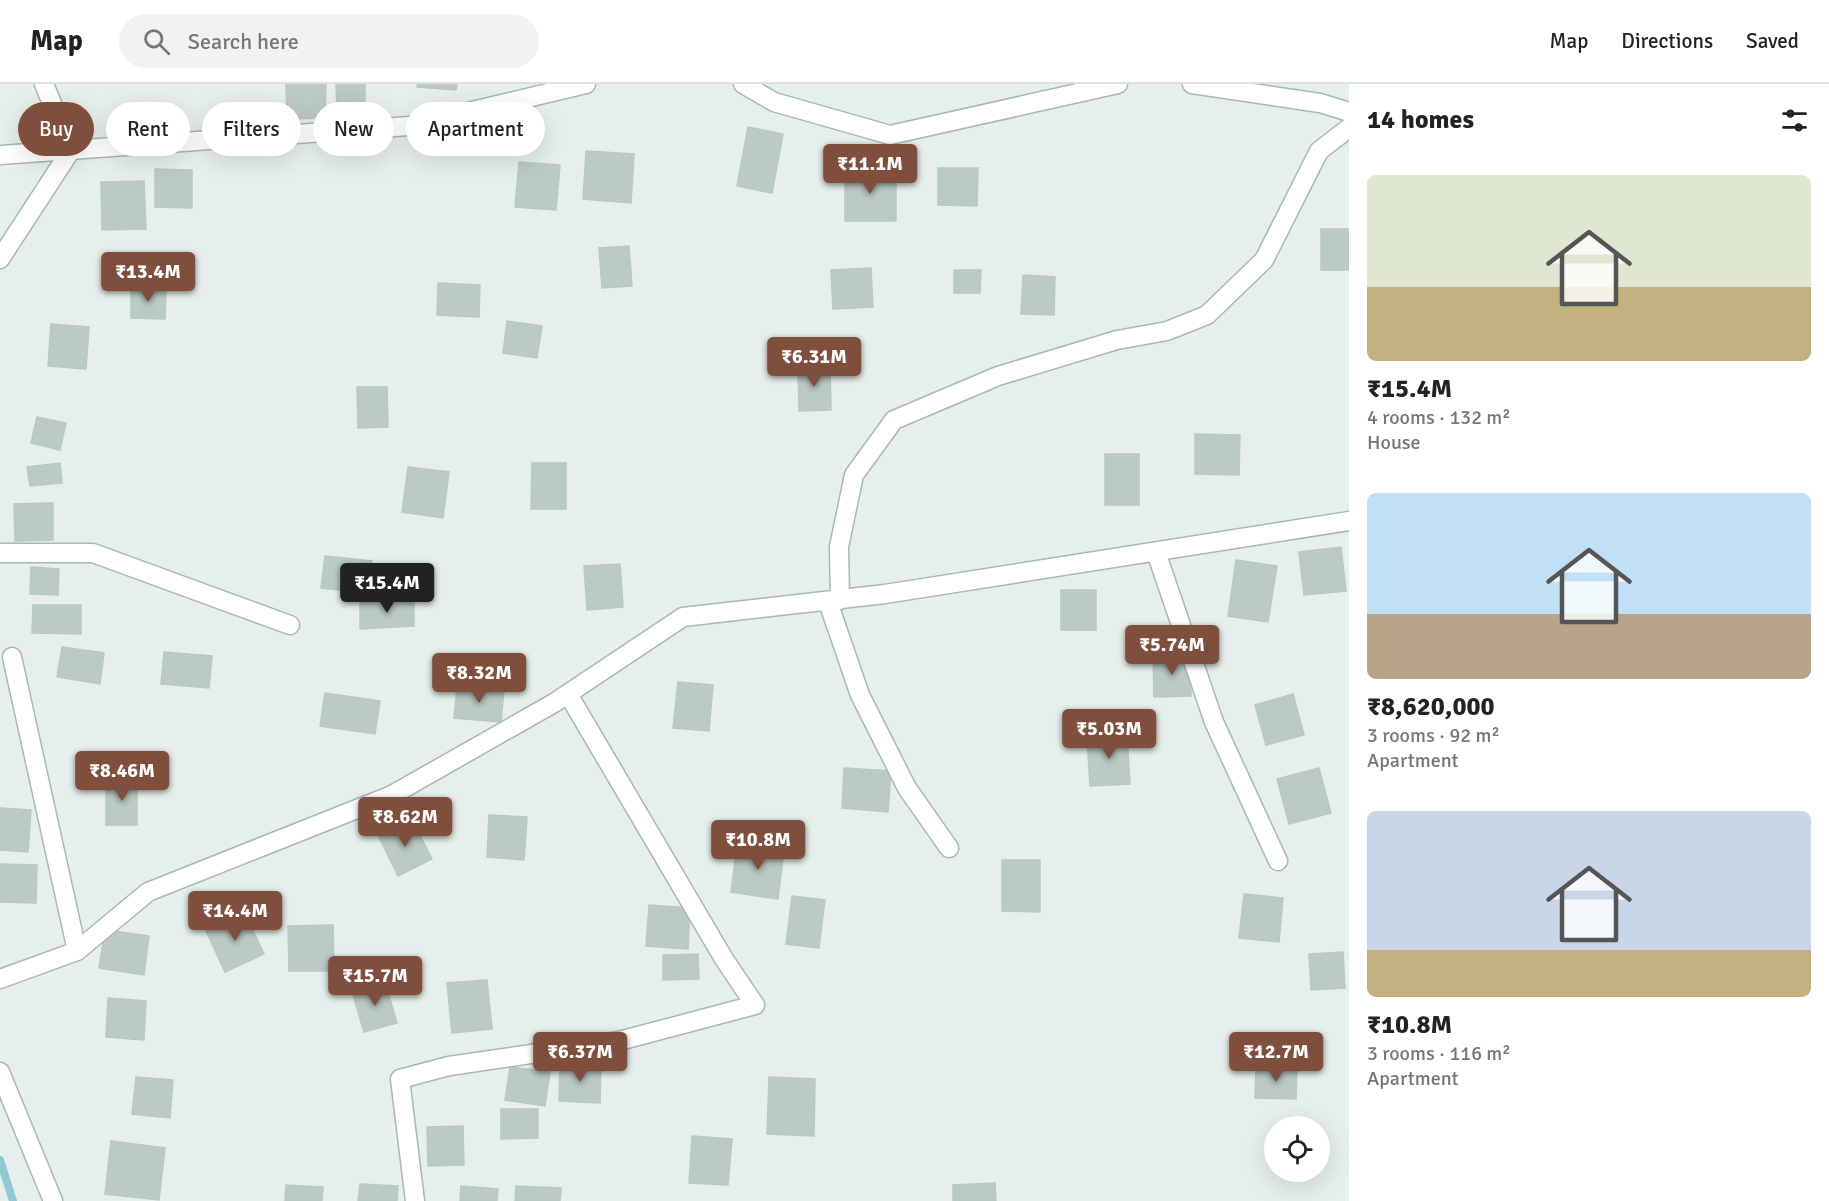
<!DOCTYPE html>
<meta charset="utf-8">
<style>
body{margin:0;font-family:Signika,sans-serif;background:#f2f2f2;color:#222;height:100vh;display:flex;flex-direction:column;font-size:22px;white-space:nowrap}
*{box-sizing:border-box;margin:0}
p{font-size:20px;color:#767676}
.icon{flex:none;width:33px;height:33px;fill:none;stroke:currentColor;stroke-width:2;stroke-linecap:round;stroke-linejoin:round}
.map{position:relative;flex:1;overflow:hidden}
.panel{display:flex;flex-direction:column;background:#fff;width:480px}
.panel>*{flex:none}
.guide{position:absolute;left:18px;top:18px;width:570px;height:54px;display:flex;gap:12px}
.buttons{position:absolute;left:1264px;top:1032px;display:grid;gap:12px}
.buttons a{display:grid;place-items:center;width:66px;height:66px;border-radius:50%;background:#fff;box-shadow:0 6px 24px #0002;font-size:30px}
.price{position:absolute;translate:-50% -51px;padding:0 14px;border-radius:6px;background:#804e3d;color:#fff;font-size:20px;line-height:39px;filter:drop-shadow(0 2px 3px #0008)}
.price::after{content:'';position:absolute;left:50%;top:36px;width:18px;height:14px;margin-left:-9px;background:inherit;clip-path:polygon(0 0,100% 0,50% 100%)}
.price.selected{background:#222;color:#fff}
ul{padding:0;list-style:none}
li{display:grid;align-content:center;gap:12px;height:318px;padding:0 18px}
li span{display:grid;place-items:center;height:186px;border-radius:9px;color:#555}
li>.icon{margin-inline-start:auto}
span .icon{width:108px;height:108px;fill:#fffc;stroke-width:1}
li b{font-size:26px}
h2{display:flex;justify-content:space-between;align-items:center;height:72px;padding:0 18px;font-size:26px}
.chip{padding:0 21px;border-radius:27px;background:#fff;box-shadow:0 6px 24px #0002;font-size:21px;line-height:54px}
.chip.selected{background:#804e3d;color:#fff}
header{display:flex;align-items:center;gap:36px;box-sizing:border-box;height:84px;padding:0 30px;background:#fff;border-bottom:2px solid #e0e0e0}
header strong{font-size:28px}
nav{display:flex;gap:33px;margin-inline-start:auto;font-size:21px}
.search{width:420px;height:54px;background:#f2f2f2;display:flex;align-items:center;gap:15px;box-sizing:border-box;padding:0 21px;border-radius:33px;color:#767676;font-size:22px}
main{display:flex;flex:1;min-height:0}
.map>svg:first-child{display:block}
</style>
<header>
<strong>Map</strong>
<div class="search"><svg class="icon" aria-label="search" viewBox="0 0 24 24"><circle cx="10" cy="10" r="6"/><path d="M15 15l6 6"/></svg>Search here</div>
<nav><a>Map</a><a>Directions</a><a>Saved</a></nav>
</header>
<main>
<div class="map">
<svg width="1349" height="1117" viewBox="0 0 1349 1117">
<rect width="100%" height="100%" fill="#e6efeb"/>
<g fill="none" stroke-linecap="round" stroke-linejoin="round">
<path stroke="#8ec9d4" stroke-width="8" d="M0,1076L13,1117"/>
</g>
<path fill="#bbcac4" stroke="#b8c9c2" stroke-width="1.5" d="M286,0H326L325,34L287,35Z
M336,0H365V26L337,27Z
M418,0H457L456,6L417,3Z
M748,43L783,50L772,109L737,102Z
M586,67L634,70L631,119L583,115Z
M519,78L560,81L556,126L515,123Z
M938,84H978L977,122L938,121Z
M155,85L192,86V124L155,123Z
M845,85H896V137H845Z
M144,97L146,145L102,146L101,98Z
M1321,145H1349V186H1321Z
M629,162L632,202L602,204L599,164Z
M871,184L873,223L833,225L831,186Z
M954,186H981L980,209H954Z
M1023,191L1055,193L1054,231L1021,230Z
M438,199L480,201L479,233L437,231Z
M131,204L166,205L165,235L131,234Z
M507,237L542,242L537,274L503,269Z
M51,240L89,243L86,285L48,282Z
M830,281L831,326L799,327L798,282Z
M357,303H387L388,343L358,344Z
M37,333L66,339L60,366L31,359Z
M1195,350L1240,351L1239,391L1195,390Z
M1105,370H1139V421H1105Z
M60,379L62,399L30,402L27,383Z
M532,379H566V425H531Z
M408,383L449,388L443,434L402,428Z
M53,419V456L15,457L14,420Z
M1341,463L1346,507L1304,511L1299,468Z
M325,472L372,477L368,509L321,504Z
M1236,476L1277,482L1268,538L1228,532Z
M620,480L623,523L587,526L584,482Z
M31,483L59,485L58,511L30,510Z
M1061,506H1096V546H1061Z
M414,516V542L360,545V519Z
M33,521H81V550L32,549Z
M62,563L104,569L100,600L57,593Z
M164,568L212,572L209,604L161,600Z
M1190,572L1191,612L1154,613L1153,573Z
M678,598L713,601L709,647L673,644Z
M457,602L504,606L501,638L454,634Z
M325,609L380,617L375,650L320,642Z
M1293,610L1304,651L1266,661L1255,621Z
M1127,650L1130,700L1090,702L1087,653Z
M844,684L891,687L888,728L842,724Z
M1319,684L1331,729L1289,740L1277,695Z
M137,694V741H106V695Z
M0,724L31,726L28,768L0,766Z
M489,731L527,733L524,776L487,773Z
M412,736L432,775L398,792L379,753Z
M737,760L784,766L778,815L731,808Z
M1002,776H1040V828L1002,827Z
M0,780L37,781L36,819L0,818Z
M1244,810L1283,814L1279,858L1239,854Z
M792,812L825,816L819,864L786,860Z
M649,821L690,824L688,865L646,862Z
M245,829L264,870L225,888L206,847Z
M333,841L334,887H289L288,842Z
M105,846L149,852L144,891L99,884Z
M1343,868L1345,904L1311,906L1309,870Z
M698,870L699,895L663,896V871Z
M487,896L492,945L452,949L447,899Z
M385,898L397,939L364,948L352,908Z
M108,914L146,917L144,956L106,953Z
M560,979L601,980L600,1019L559,1017Z
M510,983L550,988L545,1022L505,1016Z
M1256,983L1297,985L1296,1015L1255,1014Z
M136,993L173,996L170,1034L132,1030Z
M769,993L815,995L814,1052L767,1050Z
M501,1025H538V1054L501,1055Z
M463,1042L464,1081L428,1082L427,1043Z
M692,1052L732,1055L728,1101L689,1099Z
M111,1057L165,1064L159,1116L105,1110Z
M995,1099L996,1117H953V1101Z
M360,1100L398,1102L397,1117H358Z
M286,1101L323,1103L322,1117H285Z
M461,1102L498,1105L497,1117H460Z
M516,1102L561,1104L560,1117H515Z"/>
<g fill="none" stroke-linecap="round" stroke-linejoin="round">
<g stroke="#a8b8b2" stroke-width="21">
<path id="street" d="M743,0L774,18L890,51L1118,0
M1192,0L1320,19L1349,28
M0,71L409,42L586,0
M0,175L71,66L44,0
M1156,468L1214,638L1278,777
M0,469H93L290,541
M840,516L839,463L854,391L894,336L998,292L1117,256L1167,247L1207,231L1264,176L1319,67L1349,44
M828,518L860,611L907,704L949,764
M12,573L77,867
M0,895L77,867L148,808L392,711L554,619L683,533L885,510L1349,437
M0,988L53,1117
M415,1117L400,995L449,982L619,957L755,921L724,875L568,610"/>
</g>
<use href="#street" stroke="#fff" stroke-width="18"/>
</g>
</svg>
<div class="buttons">
<a><svg class="icon" aria-label="locate" viewBox="0 0 24 24"><circle cx="12" cy="12" r="6"/><path d="M12 2v4M12 18v4M2 12h4M18 12h4"/></svg></a>
</div>
<b class="price" style="left:870px;top:111px">₹11.1M</b>
<b class="price" style="left:148px;top:219px">₹13.4M</b>
<b class="price" style="left:814px;top:304px">₹6.31M</b>
<b class="price selected" style="left:387px;top:530px">₹15.4M</b>
<b class="price" style="left:1172px;top:592px">₹5.74M</b>
<b class="price" style="left:479px;top:620px">₹8.32M</b>
<b class="price" style="left:1109px;top:676px">₹5.03M</b>
<b class="price" style="left:122px;top:718px">₹8.46M</b>
<b class="price" style="left:405px;top:764px">₹8.62M</b>
<b class="price" style="left:758px;top:787px">₹10.8M</b>
<b class="price" style="left:235px;top:858px">₹14.4M</b>
<b class="price" style="left:375px;top:923px">₹15.7M</b>
<b class="price" style="left:580px;top:999px">₹6.37M</b>
<b class="price" style="left:1276px;top:999px">₹12.7M</b>
<div class="guide">
<a class="chip selected">Buy</a>
<a class="chip">Rent</a>
<a class="chip">Filters</a>
<a class="chip">New</a>
<a class="chip">Apartment</a>
</div>
</div>
<section class="panel">
<h2>14 homes<svg class="icon" aria-label="filters" viewBox="0 0 24 24"><path d="M4 7h16M4 17h16"/><circle cx="9" cy="7" r="2"/><circle cx="15" cy="17" r="2"/></svg></h2>
<ul>
<li><span style="background:linear-gradient(#dfe7d0 60%,#c2b280 0)"><svg class="icon" aria-label="home" viewBox="0 0 24 24"><path d="M3 11l9-7 9 7M6 9v11h12V9"/></svg></span><div><b>₹15.4M</b><p>4 rooms · 132 m²</p><p>House</p></div></li>
<li><span style="background:linear-gradient(#bfe0f5 65%,#b9a48a 0)"><svg class="icon" aria-label="home" viewBox="0 0 24 24"><path d="M3 11l9-7 9 7M6 9v11h12V9"/></svg></span><div><b>₹8,620,000</b><p>3 rooms · 92 m²</p><p>Apartment</p></div></li>
<li><span style="background:linear-gradient(#c9d6e8 75%,#c2b280 0)"><svg class="icon" aria-label="home" viewBox="0 0 24 24"><path d="M3 11l9-7 9 7M6 9v11h12V9"/></svg></span><div><b>₹10.8M</b><p>3 rooms · 116 m²</p><p>Apartment</p></div></li>
</ul>
</section>
</main>
